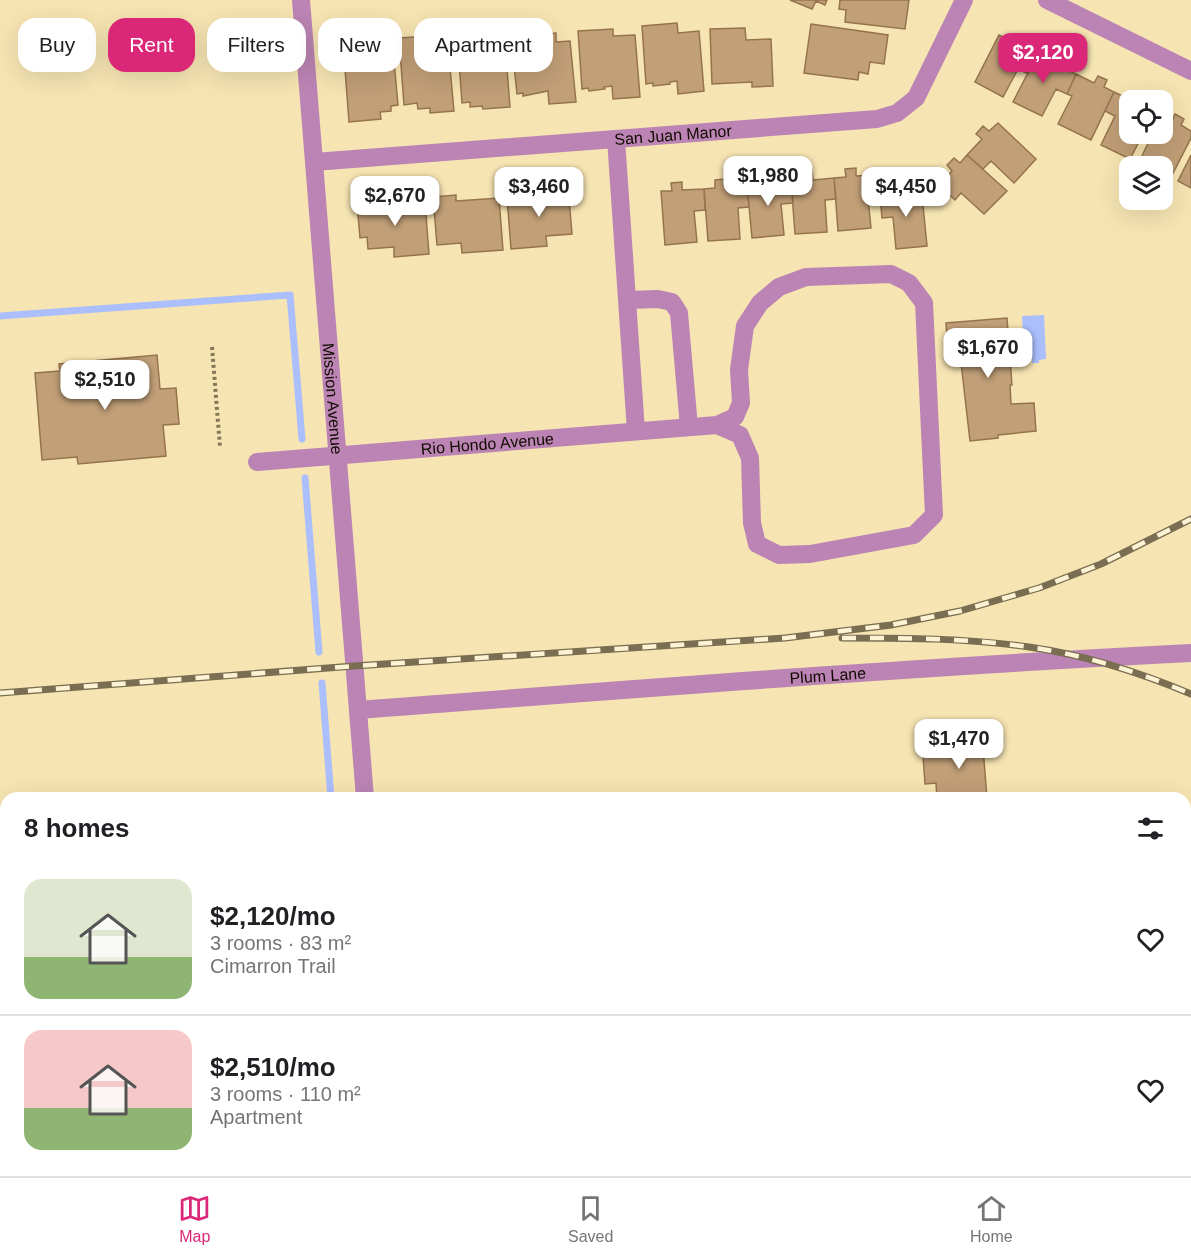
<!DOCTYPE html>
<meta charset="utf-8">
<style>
body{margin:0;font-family:Helvetica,sans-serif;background:#f6f6f6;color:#202124;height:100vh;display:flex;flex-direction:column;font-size:22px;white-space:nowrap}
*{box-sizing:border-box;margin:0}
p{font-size:20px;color:#757577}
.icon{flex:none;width:33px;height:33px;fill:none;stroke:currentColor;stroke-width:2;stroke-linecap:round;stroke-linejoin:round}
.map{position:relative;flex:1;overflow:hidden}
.details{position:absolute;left:0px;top:792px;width:1191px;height:384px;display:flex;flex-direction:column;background:#fff;border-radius:18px 18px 0 0;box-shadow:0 6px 24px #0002}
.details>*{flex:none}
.hud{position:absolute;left:18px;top:18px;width:600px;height:54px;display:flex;gap:12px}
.controls{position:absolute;left:1119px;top:90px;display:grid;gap:12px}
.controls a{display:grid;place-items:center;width:54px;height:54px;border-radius:12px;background:#fff;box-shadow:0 6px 24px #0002;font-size:30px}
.price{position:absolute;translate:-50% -51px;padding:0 14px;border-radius:12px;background:#fff;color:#222;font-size:20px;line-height:39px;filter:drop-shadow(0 2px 3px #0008)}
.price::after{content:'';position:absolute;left:50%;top:36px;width:18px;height:14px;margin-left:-9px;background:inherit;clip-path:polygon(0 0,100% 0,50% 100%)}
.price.on{background:#db2777;color:#fff}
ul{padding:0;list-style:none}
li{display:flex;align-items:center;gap:18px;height:150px;padding:0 24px}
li+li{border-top:2px solid #e0e0e0}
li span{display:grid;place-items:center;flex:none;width:168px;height:120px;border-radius:18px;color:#555}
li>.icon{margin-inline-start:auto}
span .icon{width:72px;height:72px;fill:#fffc;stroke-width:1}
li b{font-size:26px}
h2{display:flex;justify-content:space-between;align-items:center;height:72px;padding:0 24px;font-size:26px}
.pill{padding:0 21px;border-radius:18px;background:#fff;box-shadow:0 6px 24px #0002;font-size:21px;line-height:54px}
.pill.on{background:#db2777;color:#fff}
.menu{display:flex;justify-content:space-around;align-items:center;height:84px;border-top:2px solid #e0e0e0;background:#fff;font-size:16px;color:#757577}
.menu a{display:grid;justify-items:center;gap:3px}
.menu .on{color:#db2777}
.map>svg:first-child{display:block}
</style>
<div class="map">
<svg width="1191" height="1176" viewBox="0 0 1191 1176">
<rect width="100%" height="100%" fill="#f6e4b2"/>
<path fill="#acbffd" d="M1044,315L1046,359L1039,360V363H1032V360L1024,361L1022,316Z"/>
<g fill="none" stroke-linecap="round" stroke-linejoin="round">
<path stroke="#acbffd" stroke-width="7" d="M0,316L290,295L302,439
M305,478L319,652
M322,683L331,798
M360,1170L361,1176"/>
</g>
<path fill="#c19f77" stroke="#95744d" stroke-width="1.5" d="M790,0H827L825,5L816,1L812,9Z
M840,0H909L905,29L845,22L846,10L839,9Z
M677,23L678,33L699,31L704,91L678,94L677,81L670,82V84L653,86V83L646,84L642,26Z
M811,24L888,35L884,64L870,62L868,74L859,72L858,80L804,73Z
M745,28L746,40L771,39L773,86L752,87V82L712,84L710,29Z
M613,29V36L635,35L640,97L613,99L612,86L604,87L605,89L589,91L588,88L582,89L578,31Z
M504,31L510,107L483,109L482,106L470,107V102L462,103L457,34Z
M556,33V42L570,41L576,102L549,104L548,91L523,96V93L517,94L512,46L522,45V36Z
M1012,34L1022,38L1018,45L1037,55L1028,74L1018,69L1003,97L975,82L999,35L1009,40Z
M447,35L454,111L430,113V108L418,109L417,103L404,105L399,38Z
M392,39L398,105L391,106V111L380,112L381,119L349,122L343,43Z
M1051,53L1060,57L1057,65L1076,74L1067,94L1056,89L1042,116L1013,102L1037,55L1048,60Z
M1076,74L1094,83L1098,76L1107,80L1104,87L1114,92L1091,140L1058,124L1072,96L1067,94Z
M1114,92L1131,100L1130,134H1143L1130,159L1101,145L1115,116L1105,111Z
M1175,114L1184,119L1181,125L1191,131V138L1170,179L1162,176V166H1144L1138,164L1152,135L1148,134H1162V116L1172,121Z
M998,123L1036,159L1014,183L991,161L983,169L967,155L982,139L976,134L983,126L989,131Z
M967,155L1007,191L984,214L961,193L955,200L939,185L952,171L947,165L954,158L960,163Z
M1191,155V188L1178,181Z
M856,168V176L876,175L878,196L868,197L871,228L838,231L834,178L846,177L845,169Z
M812,171L813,180L834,178L836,199L825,200L827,232L795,234L791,181L802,180V172Z
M769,175V183L791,181L793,203L781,204L784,235L752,238L747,185L759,184L758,176Z
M725,179L726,187L747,185L749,207L738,208L740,239L708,241L704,189L715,188V180Z
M682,182V190L704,189L705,210L694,211L697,242L665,245L661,191H672L671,183Z
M911,186L912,196L922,195L927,246L896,249L893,217L882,218L880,196L901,194L900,187Z
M568,187L572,234L546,236L547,246L511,249L507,197L546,194V189Z
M456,195V201L499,198L503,250L462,253L461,243L437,245L433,197Z
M382,202V205L425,202L429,254L394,257V247L368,249L367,237L360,238L357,203Z
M1007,318L1012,385H1010L1011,404L1034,403L1036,431L998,435V438L970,441L960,354L948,355L946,323Z
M157,355L160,389L176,388L179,424L163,425L166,456L78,464L77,457L42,460L35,373L60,371L59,364Z
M982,735L987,798H937L936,783L925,784L923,756L950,754L949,738Z"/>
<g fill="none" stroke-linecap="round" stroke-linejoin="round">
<path stroke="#847859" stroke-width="4" stroke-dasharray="3 3" stroke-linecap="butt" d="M212,347L220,447"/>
<g stroke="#bb84b4" stroke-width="18">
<path id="s1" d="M301,0L365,798"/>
<path d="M1047,0L1191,71"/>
<path d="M616,139L636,431"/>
<path id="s2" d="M314,162L877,119L897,113L916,98L964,0"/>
<path d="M628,300L658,299L672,302L679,313L689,427"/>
<path id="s3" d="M257,462L717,425L735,417L741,403L739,370L745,326L760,303L779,287L806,277L891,274L909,283L924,303L934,515L914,535L810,554L779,555L757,544L752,523L750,458L740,435L717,425"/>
<path id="s4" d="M358,710C635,689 913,667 1191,653"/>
<path d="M394,1170L395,1176"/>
</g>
<g stroke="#7a6e52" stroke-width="7">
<path id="rail" d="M842,638C904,638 967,638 1029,647C1085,655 1139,672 1191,694
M0,693L354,666L785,638L891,625L960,611L1039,588L1101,564L1191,519"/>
</g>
<use href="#rail" stroke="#fcf2d4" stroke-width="4.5" stroke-dasharray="14" stroke-linecap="butt"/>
</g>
<g text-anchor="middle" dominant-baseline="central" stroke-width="6" stroke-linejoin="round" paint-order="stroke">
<g font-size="16" fill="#110b00" stroke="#fcf2d4">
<text stroke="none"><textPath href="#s2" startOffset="360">San Juan Manor</textPath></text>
<text stroke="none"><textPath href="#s1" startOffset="400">Mission Avenue</textPath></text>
<text stroke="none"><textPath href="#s3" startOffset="231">Rio Hondo Avenue</textPath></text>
<text stroke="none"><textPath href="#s4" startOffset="471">Plum Lane</textPath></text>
</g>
</g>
</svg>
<div class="controls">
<a><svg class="icon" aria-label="locate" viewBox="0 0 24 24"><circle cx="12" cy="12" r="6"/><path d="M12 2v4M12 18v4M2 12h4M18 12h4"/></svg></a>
<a><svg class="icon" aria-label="layers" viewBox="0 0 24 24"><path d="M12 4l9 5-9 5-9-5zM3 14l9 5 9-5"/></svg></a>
</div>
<b class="price on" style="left:1043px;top:84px">$2,120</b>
<b class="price" style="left:768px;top:207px">$1,980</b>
<b class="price" style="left:539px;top:218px">$3,460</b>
<b class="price" style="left:906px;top:218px">$4,450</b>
<b class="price" style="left:395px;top:227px">$2,670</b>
<b class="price" style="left:988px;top:379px">$1,670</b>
<b class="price" style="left:105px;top:411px">$2,510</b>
<b class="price" style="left:959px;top:770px">$1,470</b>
<div class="hud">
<a class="pill">Buy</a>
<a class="pill on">Rent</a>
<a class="pill">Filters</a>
<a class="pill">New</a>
<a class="pill">Apartment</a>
</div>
<section class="details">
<h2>8 homes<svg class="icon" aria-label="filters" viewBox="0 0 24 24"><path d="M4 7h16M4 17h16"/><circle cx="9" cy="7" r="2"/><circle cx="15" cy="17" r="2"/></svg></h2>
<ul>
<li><span style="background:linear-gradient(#dfe7d0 65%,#8fb573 0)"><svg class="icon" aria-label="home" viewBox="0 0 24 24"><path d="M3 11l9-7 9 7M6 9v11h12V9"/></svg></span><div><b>$2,120/mo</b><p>3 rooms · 83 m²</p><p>Cimarron Trail</p></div><svg class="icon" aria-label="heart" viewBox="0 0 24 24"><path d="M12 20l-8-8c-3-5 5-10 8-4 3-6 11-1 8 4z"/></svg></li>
<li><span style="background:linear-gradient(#f6c9c9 65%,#8fb573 0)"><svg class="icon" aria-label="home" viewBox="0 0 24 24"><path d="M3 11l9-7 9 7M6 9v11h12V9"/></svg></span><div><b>$2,510/mo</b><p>3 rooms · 110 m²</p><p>Apartment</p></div><svg class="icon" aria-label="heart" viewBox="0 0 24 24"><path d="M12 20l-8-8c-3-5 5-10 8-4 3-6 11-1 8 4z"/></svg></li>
</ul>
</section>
</div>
<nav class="menu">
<a class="on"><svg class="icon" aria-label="map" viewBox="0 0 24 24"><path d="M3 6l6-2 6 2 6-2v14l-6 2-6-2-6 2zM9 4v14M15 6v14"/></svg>Map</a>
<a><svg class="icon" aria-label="saved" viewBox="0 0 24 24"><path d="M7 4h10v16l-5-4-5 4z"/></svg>Saved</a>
<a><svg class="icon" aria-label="home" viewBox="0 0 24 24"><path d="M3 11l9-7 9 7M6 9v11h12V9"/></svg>Home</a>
</nav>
